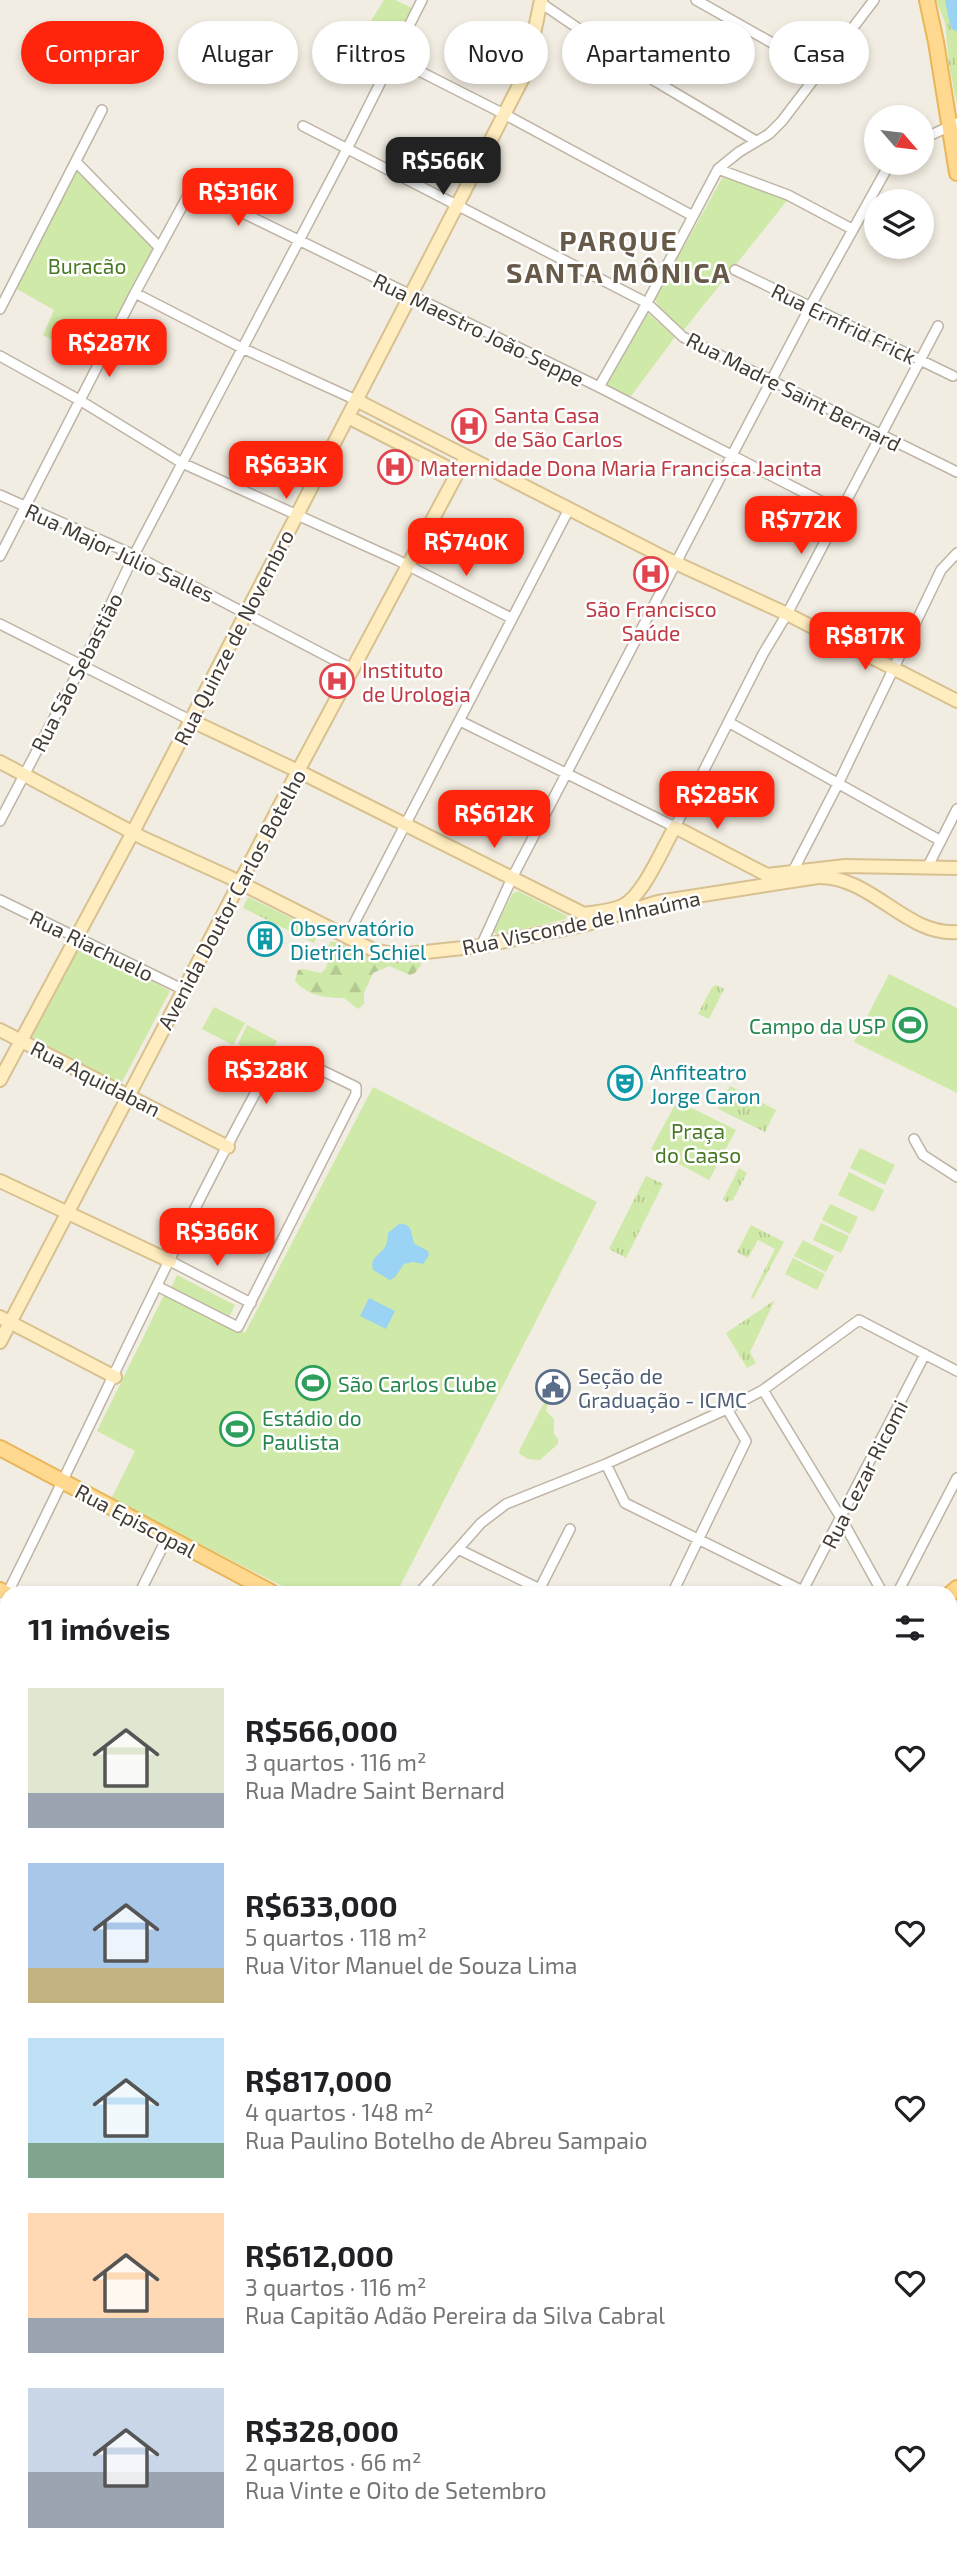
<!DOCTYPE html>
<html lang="pt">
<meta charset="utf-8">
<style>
body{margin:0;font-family:"Exo 2",sans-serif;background:#f2f2f2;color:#202124;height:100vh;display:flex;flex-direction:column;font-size:26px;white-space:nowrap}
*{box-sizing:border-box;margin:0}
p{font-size:23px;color:#757577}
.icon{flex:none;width:38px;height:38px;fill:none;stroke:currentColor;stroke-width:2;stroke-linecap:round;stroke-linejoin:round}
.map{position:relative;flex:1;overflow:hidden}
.panel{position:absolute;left:0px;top:1586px;width:957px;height:975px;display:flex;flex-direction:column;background:#fff;border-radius:21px 21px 0 0;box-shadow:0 4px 10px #0003}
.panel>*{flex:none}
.guide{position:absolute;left:21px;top:21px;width:915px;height:63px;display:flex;gap:14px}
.needle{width:46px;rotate:118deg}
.controls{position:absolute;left:864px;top:105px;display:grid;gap:14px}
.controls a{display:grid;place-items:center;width:70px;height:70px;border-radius:50%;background:#fff;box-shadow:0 4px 10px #0003;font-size:35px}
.price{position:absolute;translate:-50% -60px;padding:0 16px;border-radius:14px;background:#ff250d;color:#fff;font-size:23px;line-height:46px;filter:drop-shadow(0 2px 4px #0008)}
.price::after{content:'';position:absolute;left:50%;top:42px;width:21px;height:16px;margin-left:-10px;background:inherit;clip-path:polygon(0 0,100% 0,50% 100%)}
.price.on{background:#222;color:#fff}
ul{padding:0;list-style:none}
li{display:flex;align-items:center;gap:21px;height:175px;padding:0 28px}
li span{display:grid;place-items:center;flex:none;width:196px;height:140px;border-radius:0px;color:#555}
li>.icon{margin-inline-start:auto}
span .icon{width:84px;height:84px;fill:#fffc;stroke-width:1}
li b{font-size:30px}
h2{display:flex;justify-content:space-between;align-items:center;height:84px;padding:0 28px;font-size:30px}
.chip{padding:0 24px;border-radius:32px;background:#fff;box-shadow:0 4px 10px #0003;font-size:24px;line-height:63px}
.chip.on{background:#ff250d;color:#fff}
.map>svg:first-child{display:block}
</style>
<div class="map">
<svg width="957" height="2560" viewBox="0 0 957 2560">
<defs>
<pattern id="grass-tufts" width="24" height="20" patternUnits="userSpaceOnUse" patternTransform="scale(1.75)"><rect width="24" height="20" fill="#cfe9a8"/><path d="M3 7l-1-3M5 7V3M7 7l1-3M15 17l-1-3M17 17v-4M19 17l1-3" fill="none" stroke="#b3c991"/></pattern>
<pattern id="forest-firs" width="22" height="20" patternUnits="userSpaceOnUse" patternTransform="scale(1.75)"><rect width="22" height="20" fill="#cfe9a8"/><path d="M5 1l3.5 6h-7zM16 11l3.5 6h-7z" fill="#b3c991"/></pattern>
</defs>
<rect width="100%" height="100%" fill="#f2ede2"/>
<path fill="url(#grass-tufts)" d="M936,0H957V105L949,65L945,23Z
M248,897L319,932L314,943L243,908Z
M717,985L724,989L709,1019L698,1014L712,987Z
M730,1086L776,1110L765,1132L718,1109Z
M739,1168L747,1173L733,1200L726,1202L723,1199Z
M646,1176L663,1184L626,1258L609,1249Z
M751,1225L784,1242L753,1299L751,1297L775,1249L758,1240L748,1258L737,1252Z
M775,1300L750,1352L756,1363L747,1368L726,1333Z"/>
<path fill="url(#forest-firs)" d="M331,941C346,944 359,953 374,957C389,961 403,958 419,960L421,965L415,973L410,975L389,966L373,973L364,993V1004L358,1009L344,998C326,998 308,996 295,981L298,970L303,969L321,973C331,965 327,959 327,948Z"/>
<path fill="#cfe9a8" d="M384,0H395L414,9L390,52L361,37Z
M76,167L157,249L108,338L93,329L78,353L43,335L54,310L15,288Z
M724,175L789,198L683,331L659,309L655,298Z
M648,313L675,337L628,400L606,385Z
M518,891L567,916L566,919L498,935L493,932L513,893Z
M81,943L170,991L121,1084L31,1037L29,1030L76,944Z
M889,974L957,1008V1093L854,1042Z
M214,1007L245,1023L233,1045L202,1029Z
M247,1025L277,1041L268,1059L238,1044Z
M373,1087L597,1202L397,1592H294L111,1499L135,1451L97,1431L165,1293L245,1333Z
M677,1101L736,1130L709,1180L651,1149Z
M860,1148L895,1165L885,1185L850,1168Z
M849,1172L884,1190L874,1212L838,1195Z
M830,1204L858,1217L850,1234L822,1220Z
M821,1223L849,1236L841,1253L813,1240Z
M803,1240L834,1256L826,1272L794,1256Z
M793,1258L825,1274L817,1290L785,1274Z
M177,1275L235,1305L229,1317L171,1288Z
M549,1393H551L546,1411L554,1419V1434L558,1439V1444L540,1460L528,1459L520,1454L519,1451Z
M0,2222L7,2225V2275L0,2273Z"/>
<path fill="#9ad3f3" d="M399,1224C414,1223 410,1235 415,1244L428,1251L429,1255L423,1264L413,1262L404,1264L395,1277L390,1280L373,1270C369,1256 381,1256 386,1245C387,1243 388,1235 388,1233Z
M369,1298L395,1311L386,1329L360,1316Z"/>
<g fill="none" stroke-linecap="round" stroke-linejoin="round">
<path stroke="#9ad3f3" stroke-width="2.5" d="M950,1612L957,1606"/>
<path stroke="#9ad3f3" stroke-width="14" d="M952,0L957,24"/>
<g stroke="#beb4a5" stroke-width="12">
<path id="street" d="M696,0L820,70
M541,3L655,81L756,141
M360,41L504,114L693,216
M303,126L647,303L683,337L957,472
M922,139L957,123
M76,162L160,248
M718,169L788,195L852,229
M735,270L953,376
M135,293L242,348L356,400
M0,309L102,110
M0,356L81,401L182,463L397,560L511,618
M599,387L647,303L718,169L739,152L769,134L782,121L874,0
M0,495L134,555L340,663L352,668
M0,556L135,293L192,188L599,387L840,511
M0,624L190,720
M460,721L675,827L763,654L787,614L938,326
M730,723L941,841
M0,821L83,663L134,555L347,149L422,0
M927,868L957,809
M793,871L838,784L941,570L957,553
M0,900L184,990
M347,937L569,509
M481,946L512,878L719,480L811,305L890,163
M914,1139L923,1155L957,1177
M170,1261L251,1303
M763,1390L841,1518L882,1592
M606,1464L625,1503L803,1591
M458,1549L546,1592
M8,1592C98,1413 179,1228 278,1052H284L356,1087V1094L238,1327L157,1286
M140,1592L167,1538
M420,1592L481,1523L506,1504L606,1464L727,1409L763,1390L859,1320L957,1371
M538,1592L570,1529
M673,1592L746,1441L727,1409
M802,1592L925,1354
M898,1592L957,1478
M0,1608L7,1594
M950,1714L957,1725
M950,1802L957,1805
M0,1862L7,1849
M950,1891L957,1894
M0,1984L7,1971
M0,2125L7,2112
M950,2333L957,2336
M0,2384L7,2371
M0,2396L7,2399
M950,2449L957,2436
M950,2467L957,2469
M0,2542L7,2546
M22,2553L36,2560
M195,2553L207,2560
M261,2553L268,2558
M552,2553L565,2560
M41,2560L44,2553
M176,2560L180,2553
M463,2560L467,2553
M606,2560L610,2553
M825,2560L828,2553
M873,2560L876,2553"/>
</g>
<g stroke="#d8c191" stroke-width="16">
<path id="secondary" d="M356,400L667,559L787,614L957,701
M348,417L458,473
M190,720L298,771L584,914C596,912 611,911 622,906C643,897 663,847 675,827L767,875L845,866L957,868
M0,762L143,838L229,877L373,950L398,955L481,946L584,925L658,902L818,877C872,876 906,936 957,932
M0,1030L228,1147
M0,1080L133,832L526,72L541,0
M0,1181L170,1261
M0,1317L115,1377
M0,1342L298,771L466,457
M0,1858L7,1862
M0,1999L7,2002
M950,2038H957
M0,2138L7,2142
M950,2139L957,2126
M378,2560L381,2553
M694,2560L698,2553"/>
</g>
<g stroke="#e9b75a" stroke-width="18">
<path id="primary" d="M927,0L936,42L957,173
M0,1448L271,1592
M0,1590L7,1594
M950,1594L957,1588
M950,1639L957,1632
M0,1726L7,1730
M950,2074L957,2077"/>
</g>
<use href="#street" stroke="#fff" stroke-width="9"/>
<use href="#secondary" stroke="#ffedc0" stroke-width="12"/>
<use href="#primary" stroke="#ffd98f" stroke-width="14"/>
</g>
<defs>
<g id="hospital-ring" transform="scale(1.75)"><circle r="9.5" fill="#fff" stroke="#e0444e" stroke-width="1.5"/><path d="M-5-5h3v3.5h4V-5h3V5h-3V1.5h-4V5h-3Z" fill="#e0444e"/></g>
<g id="building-ring" transform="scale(1.75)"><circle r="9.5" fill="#fff" stroke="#0f9aa8" stroke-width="1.5"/><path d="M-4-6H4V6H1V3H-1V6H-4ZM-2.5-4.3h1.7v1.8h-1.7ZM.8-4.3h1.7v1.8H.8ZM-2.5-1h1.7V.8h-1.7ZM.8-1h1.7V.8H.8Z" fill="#0f9aa8"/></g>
<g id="stadium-ring" transform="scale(1.75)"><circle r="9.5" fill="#fff" stroke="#2e9e5b" stroke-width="1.5"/><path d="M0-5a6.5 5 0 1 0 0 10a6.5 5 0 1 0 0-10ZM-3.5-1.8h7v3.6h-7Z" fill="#2e9e5b"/></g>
<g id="theatre-ring" transform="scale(1.75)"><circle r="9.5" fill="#fff" stroke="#0f9aa8" stroke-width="1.5"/><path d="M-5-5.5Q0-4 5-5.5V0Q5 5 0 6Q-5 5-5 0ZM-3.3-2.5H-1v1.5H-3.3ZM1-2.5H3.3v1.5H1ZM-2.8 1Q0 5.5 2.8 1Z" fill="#0f9aa8"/></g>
<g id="civic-ring" transform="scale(1.75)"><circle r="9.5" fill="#fff" stroke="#5c6f8a" stroke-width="1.5"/><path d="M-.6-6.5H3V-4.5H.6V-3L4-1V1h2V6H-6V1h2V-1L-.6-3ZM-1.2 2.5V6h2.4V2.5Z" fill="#5c6f8a"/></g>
</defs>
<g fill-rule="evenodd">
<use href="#hospital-ring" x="469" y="426"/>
<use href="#hospital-ring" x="395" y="467"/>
<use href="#hospital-ring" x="651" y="574"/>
<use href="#hospital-ring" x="337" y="681"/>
<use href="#building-ring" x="265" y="939"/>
<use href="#stadium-ring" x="910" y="1025"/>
<use href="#theatre-ring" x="625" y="1083"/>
<use href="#stadium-ring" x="313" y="1383"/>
<use href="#civic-ring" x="553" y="1387"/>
<use href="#stadium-ring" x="237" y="1429"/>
</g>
<g text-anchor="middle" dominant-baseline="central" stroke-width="5" stroke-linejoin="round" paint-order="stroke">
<g font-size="21" fill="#487824" stroke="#fff">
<text x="87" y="265">Buracão</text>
<text x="698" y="1130">Praça<tspan x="698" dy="24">do Caaso</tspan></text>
</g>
<g font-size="21" fill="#443c33" stroke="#fff">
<text transform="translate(844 323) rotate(26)">Rua Ernfrid Frick</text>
<text transform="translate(479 329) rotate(26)">Rua Maestro João Seppe</text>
<text transform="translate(794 391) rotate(27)">Rua Madre Saint Bernard</text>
<text transform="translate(120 552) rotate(25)">Rua Major Júlio Salles</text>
<text transform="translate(233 637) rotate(-63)">Rua Quinze de Novembro</text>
<text transform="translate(76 672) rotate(-63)">Rua São Sebastião</text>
<text transform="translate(231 899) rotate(-62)">Avenida Doutor Carlos Botelho</text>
<text transform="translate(581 922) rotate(-12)">Rua Visconde de Inhaúma</text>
<text transform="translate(92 945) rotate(26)">Rua Riachuelo</text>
<text transform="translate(96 1078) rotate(27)">Rua Aquidaban</text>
<text transform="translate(864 1474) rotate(-63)">Rua Cezar Ricomi</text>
<text transform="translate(136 1520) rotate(28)">Rua Episcopal</text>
</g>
<g font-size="21" fill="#be3a42" stroke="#fff" text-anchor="start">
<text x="494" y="414">Santa Casa<tspan x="494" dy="24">de São Carlos</tspan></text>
<text x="420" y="467">Maternidade Dona Maria Francisca Jacinta</text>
<text x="651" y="608" text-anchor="middle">São Francisco<tspan x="651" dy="24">Saúde</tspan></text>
<text x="362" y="669">Instituto<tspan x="362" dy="24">de Urologia</tspan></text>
</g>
<g font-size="21" fill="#0d838f" stroke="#fff" text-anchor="start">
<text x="290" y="927">Observatório<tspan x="290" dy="24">Dietrich Schiel</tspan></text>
<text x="650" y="1071">Anfiteatro<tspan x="650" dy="24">Jorge Caron</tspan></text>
</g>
<g font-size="21" fill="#27864d" stroke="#fff" text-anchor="start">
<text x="886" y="1025" text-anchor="end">Campo da USP</text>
<text x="338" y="1383">São Carlos Clube</text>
<text x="262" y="1417">Estádio do<tspan x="262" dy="24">Paulista</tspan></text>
</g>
<g font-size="21" fill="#4e5e75" stroke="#fff" text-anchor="start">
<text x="578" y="1375">Seção de<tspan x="578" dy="24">Graduação - ICMC</tspan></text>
</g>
<g font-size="28" font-weight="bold" letter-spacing="2" fill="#675a49" stroke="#fff">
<text x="619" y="240">PARQUE<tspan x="619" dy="32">SANTA MÔNICA</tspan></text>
</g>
</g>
</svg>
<div class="controls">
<a><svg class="needle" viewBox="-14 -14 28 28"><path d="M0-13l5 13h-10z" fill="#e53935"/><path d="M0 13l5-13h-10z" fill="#757577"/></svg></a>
<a><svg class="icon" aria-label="layers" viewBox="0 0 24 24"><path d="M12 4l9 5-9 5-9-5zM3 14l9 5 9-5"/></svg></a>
</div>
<b class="price on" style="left:443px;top:197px">R$566K</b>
<b class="price" style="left:238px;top:228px">R$316K</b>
<b class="price" style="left:109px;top:379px">R$287K</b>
<b class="price" style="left:286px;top:501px">R$633K</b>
<b class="price" style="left:801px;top:556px">R$772K</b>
<b class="price" style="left:466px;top:578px">R$740K</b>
<b class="price" style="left:865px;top:672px">R$817K</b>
<b class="price" style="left:717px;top:831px">R$285K</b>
<b class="price" style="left:494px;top:850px">R$612K</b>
<b class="price" style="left:266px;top:1106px">R$328K</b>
<b class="price" style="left:217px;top:1268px">R$366K</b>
<div class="guide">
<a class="chip on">Comprar</a>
<a class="chip">Alugar</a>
<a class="chip">Filtros</a>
<a class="chip">Novo</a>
<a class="chip">Apartamento</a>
<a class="chip">Casa</a>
</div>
<section class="panel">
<h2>11 imóveis<svg class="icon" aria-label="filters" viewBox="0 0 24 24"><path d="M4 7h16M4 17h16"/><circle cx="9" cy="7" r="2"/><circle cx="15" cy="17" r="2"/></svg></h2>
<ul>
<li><span style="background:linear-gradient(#dfe7d0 75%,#9aa5b1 0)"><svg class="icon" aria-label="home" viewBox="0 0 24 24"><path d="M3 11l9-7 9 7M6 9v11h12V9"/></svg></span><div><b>R$566,000</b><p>3 quartos · 116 m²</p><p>Rua Madre Saint Bernard</p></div><svg class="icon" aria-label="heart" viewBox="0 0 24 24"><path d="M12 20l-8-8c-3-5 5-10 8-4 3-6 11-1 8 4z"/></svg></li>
<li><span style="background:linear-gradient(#a9c7e8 75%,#c2b280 0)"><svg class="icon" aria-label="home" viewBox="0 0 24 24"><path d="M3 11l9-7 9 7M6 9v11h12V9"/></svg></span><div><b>R$633,000</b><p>5 quartos · 118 m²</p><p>Rua Vitor Manuel de Souza Lima</p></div><svg class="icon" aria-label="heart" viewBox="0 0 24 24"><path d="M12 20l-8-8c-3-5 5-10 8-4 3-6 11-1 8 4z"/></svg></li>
<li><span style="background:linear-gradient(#bfe0f5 75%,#7fa58c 0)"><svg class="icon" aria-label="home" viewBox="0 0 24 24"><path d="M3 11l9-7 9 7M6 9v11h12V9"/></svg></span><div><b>R$817,000</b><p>4 quartos · 148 m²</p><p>Rua Paulino Botelho de Abreu Sampaio</p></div><svg class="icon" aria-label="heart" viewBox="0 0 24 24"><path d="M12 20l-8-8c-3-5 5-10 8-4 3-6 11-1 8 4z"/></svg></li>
<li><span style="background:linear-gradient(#ffd9b3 75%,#9aa5b1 0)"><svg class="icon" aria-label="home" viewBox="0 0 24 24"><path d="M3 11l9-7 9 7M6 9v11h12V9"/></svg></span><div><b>R$612,000</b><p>3 quartos · 116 m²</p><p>Rua Capitão Adão Pereira da Silva Cabral</p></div><svg class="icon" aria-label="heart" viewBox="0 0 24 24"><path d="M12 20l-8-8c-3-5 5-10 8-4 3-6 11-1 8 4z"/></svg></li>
<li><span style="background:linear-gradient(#c9d6e8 60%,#9aa5b1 0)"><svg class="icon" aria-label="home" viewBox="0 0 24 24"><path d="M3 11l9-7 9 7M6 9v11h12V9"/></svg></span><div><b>R$328,000</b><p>2 quartos · 66 m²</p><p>Rua Vinte e Oito de Setembro</p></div><svg class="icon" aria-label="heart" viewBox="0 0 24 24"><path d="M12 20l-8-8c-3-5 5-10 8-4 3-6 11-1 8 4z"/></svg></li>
</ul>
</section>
</div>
